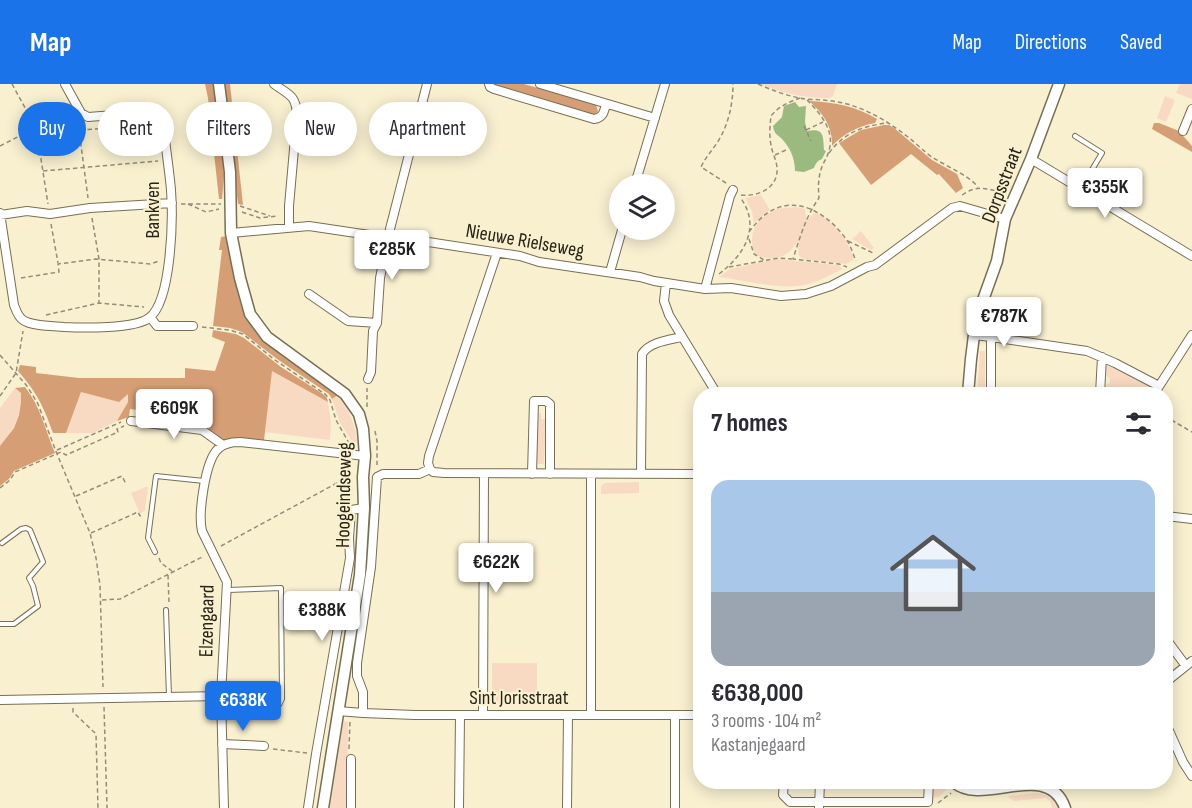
<!DOCTYPE html>
<meta charset="utf-8">
<style>
body{margin:0;font-family:"Sofia Sans Condensed",sans-serif;background:#f7f7f7;color:#2b2b33;height:100vh;display:flex;flex-direction:column;font-size:22px;white-space:nowrap}
*{box-sizing:border-box;margin:0}
p{font-size:20px;color:#7c7c81}
.icon{flex:none;width:33px;height:33px;fill:none;stroke:currentColor;stroke-width:2;stroke-linecap:round;stroke-linejoin:round}
.map{position:relative;flex:1;overflow:hidden}
.sheet{position:absolute;left:693px;top:303px;width:480px;height:402px;display:flex;flex-direction:column;background:#fff;border-radius:24px;box-shadow:0 3px 15px #0003}
.sheet>*{flex:none}
.top-card{position:absolute;left:18px;top:18px;width:570px;height:54px;display:flex;gap:12px}
.fabs{position:absolute;left:609px;top:90px;display:grid;gap:12px}
.fabs a{display:grid;place-items:center;width:66px;height:66px;border-radius:50%;background:#fff;box-shadow:0 3px 15px #0003;font-size:30px}
.price{position:absolute;translate:-50% -51px;padding:0 14px;border-radius:6px;background:#fff;color:#222;font-size:20px;line-height:39px;filter:drop-shadow(0 2px 3px #0008)}
.price::after{content:'';position:absolute;left:50%;top:36px;width:18px;height:14px;margin-left:-9px;background:inherit;clip-path:polygon(0 0,100% 0,50% 100%)}
.price.current{background:#1a73e8;color:#fff}
ul{padding:0;list-style:none}
li{display:grid;align-content:center;gap:12px;height:318px;padding:0 18px}
li span{display:grid;place-items:center;height:186px;border-radius:18px;color:#555}
li>.icon{margin-inline-start:auto}
span .icon{width:108px;height:108px;fill:#fffc;stroke-width:1}
li b{font-size:26px}
h2{display:flex;justify-content:space-between;align-items:center;height:72px;padding:0 18px;font-size:26px}
.tag{padding:0 21px;border-radius:27px;background:#fff;box-shadow:0 3px 15px #0003;font-size:21px;line-height:54px}
.tag.current{background:#1a73e8;color:#fff}
header{display:flex;align-items:center;gap:36px;box-sizing:border-box;height:84px;padding:0 30px;background:#1a73e8;color:#fff}
header strong{font-size:28px}
nav{display:flex;gap:33px;margin-inline-start:auto;font-size:21px}
.map>svg:first-child{display:block}
</style>
<header>
<strong>Map</strong>
<nav><a>Map</a><a>Directions</a><a>Saved</a></nav>
</header>
<div class="map">
<svg width="1192" height="724" viewBox="0 0 1192 724">
<rect width="100%" height="100%" fill="#f9f0d0"/>
<path fill="#f8dac3" d="M761,0H837L833,12L830,14C805,14 784,10 761,0Z
M1180,0H1192V15L1176,9Z
M1165,12L1175,16L1166,38L1157,34Z
M761,111L770,126L754,139L752,128L745,114Z
M797,123L805,125L806,134L808,135L815,128C834,138 848,155 854,176L846,180L803,175L799,172L798,164L799,159L797,158C788,174 771,179 755,170C746,150 758,131 778,125C784,123 791,124 797,123Z
M861,147L874,164L871,166L852,155Z
M777,175L838,181L843,185C830,191 818,198 804,201C780,206 744,196 719,193L730,185Z
M980,267H985V310H977Z
M1110,282L1149,302L1151,307L1150,310H1136L1117,308L1114,310C1109,310 1105,308 1105,302L1110,298V295L1104,288L1106,283Z
M271,286L328,318L331,339L330,356L265,348Z
M15,304L21,309C22,330 14,347 0,362V324Z
M81,308L119,318L128,309V318L117,337L93,349H66Z
M338,311C349,326 355,339 357,357L352,363L350,354L340,339L332,315Z
M534,329H541V335H546L544,380H535Z
M639,398V409L601,410V402L605,399Z
M146,403H148L145,426L140,430L131,409Z
M492,579H537V620L492,621Z
M343,637L348,638L347,724H328Z
M933,698H945L949,703L939,713L932,714Z
M1034,709C1045,709 1053,713 1058,724H1052L1050,717L1046,714L1014,717L1008,713L1009,712Z"/>
<path fill="#d59e74" d="M205,0H213L216,15L224,91L222,115H219L208,14Z
M224,0H230L243,121L238,120Z
M495,0H524L596,21L598,27L596,30L592,31L498,3Z
M809,17C834,18 855,22 877,35L875,39C858,42 843,50 832,62C833,43 823,29 809,17Z
M1154,39H1159L1179,47L1192,62V68L1152,45Z
M884,41H889L894,44L932,76L957,90L963,104L956,109L939,90L937,91L911,70L871,101L839,59L861,46Z
M226,152L238,210L242,225L249,238L265,258L338,311L332,315L329,310L277,275L242,248L230,244L213,242L222,166H219L221,153Z
M213,246L236,250L244,254L281,283L323,310L327,314L328,318L272,287L264,356L240,354L225,356L209,348L210,335L130,325L129,333L117,337L128,318V310L119,318L81,308L66,349H53C43,321 37,309 18,287L20,281L36,283V289L79,294H185V284L215,287L225,258L212,253Z
M25,303C41,323 45,346 55,369L14,387L9,395L0,402V362L14,344L19,331L21,318V309L15,304Z"/>
<path fill="#9aba80" d="M795,18L799,23L806,22L805,38L807,47C824,44 823,51 824,66L826,67L822,75C817,77 816,79 814,84L804,88L795,87C795,74 790,63 781,54C776,50 774,49 773,42L782,33L784,22Z"/>
<g fill="none" stroke-linecap="round" stroke-linejoin="round">
<g stroke="#776f53" stroke-width="6">
<path id="service" d="M1075,52L1102,69L1081,104
M155,468L148,454L156,392L204,397
M228,506L281,504L282,615L279,621H271
M166,526L169,612
M0,540H14L38,522L33,502L29,494L43,478L30,446L26,444L21,445L2,459"/>
</g>
<g stroke="#776f53" stroke-width="10">
<path id="minor" d="M274,0C289,11 296,11 297,31L289,122V143
M489,0L490,3L494,5L594,35C603,34 604,28 606,20
M540,0L655,34
M1183,47L1192,25
M1031,75L1192,172
M635,100L665,0
M0,129L14,221C16,226 18,233 23,236C31,242 53,242 64,243C82,244 135,245 149,234C172,217 173,133 171,106C169,83 165,60 163,37L154,28L88,33L81,29L65,0
M0,131L27,127L50,130L90,124L172,119
M231,149L309,142L376,152H389L520,172L539,178L640,193L654,197L705,205L731,204L781,212L806,210L831,202L867,183L875,181L952,124L960,122L1005,135
M610,188L622,146
M666,199L664,217L669,231L717,310
M705,205L730,112L733,106
M309,210L348,237L377,239
M150,233L157,242H193
M974,251L991,253V310
M991,253L1087,267L1115,279L1159,302
M368,295L371,288L373,247L377,239L380,194L390,145L427,0
M1100,310L1102,273
M1154,310L1192,251
M131,337L202,346L223,361
M430,385L433,388L444,389L700,390
M430,385L428,379L429,372L497,169
M532,390L534,317H546L550,320V390
M641,390L642,270C649,258 669,256 682,253
M1166,432L1192,435
M1166,555L1186,582
M1166,598L1192,577
M0,616L221,612
M338,627L363,629L415,631H700
M363,629V608L357,592V579L371,483L377,393L383,390H419L430,385
M483,631L484,390
M591,631V390
M699,631L700,390
M1166,640L1183,678L1192,692
M222,660L264,662
M784,698L783,711L790,718H928L929,698
M224,724L221,612L227,498L202,447C198,430 205,377 218,365C224,359 233,358 240,358L365,372
M308,724L316,670L350,474L349,454L351,426L364,424
M351,724V675
M459,724L460,631
M567,724L568,631
M675,724V631
M819,724L820,698"/>
</g>
<g stroke="#776f53" stroke-width="13">
<path id="tertiary" d="M219,0L230,88L231,149L240,194L250,230L267,253L345,310L359,330L363,345L365,372L363,393L364,424L360,491L323,724
M968,310L971,275L974,251L983,216L997,177L1005,135L1031,75L1059,0
M954,698C982,724 1048,674 1065,724"/>
</g>
<path stroke="#938d77" stroke-width="1.5" stroke-dasharray="4.5 3" stroke-linecap="butt" d="M12,0L35,42
M758,0C774,7 790,13 806,15C820,16 833,16 847,20C869,26 890,39 908,53C916,59 923,67 932,73C947,83 967,90 978,103
M807,16C819,28 833,44 830,62C829,69 826,75 823,80C818,92 818,102 819,114C806,132 800,153 793,175L839,180L847,183
M64,30L73,47L79,46L88,114
M804,42L811,57
M80,46L153,41
M806,46L823,38
M26,48L41,75L48,120
M0,62L68,27
M829,69C845,48 861,43 886,39
M775,71L788,65
M43,87L158,77
M726,99L701,83C705,74 711,68 717,59C728,42 733,21 733,0
M741,111C758,113 779,104 777,83C776,75 772,68 771,61C769,51 770,41 771,32C779,22 789,18 800,14
M962,111C978,100 987,105 1005,109
M181,120H221
M188,120L206,128L219,125
M240,122L270,132
M242,128L260,134L278,132
M92,134L99,175V219
M51,140L58,179
M749,148C755,140 761,133 769,128C798,110 829,131 846,155C851,162 853,170 856,177
M749,155L754,170L764,176
M848,157L873,169
M729,183L779,174L792,175
M719,190C744,171 762,143 740,113
M21,194L59,188L58,180L96,175L150,180L159,177
M46,231L99,219L144,223
M202,243L229,246L243,250L275,276L325,310L330,316L336,336L349,359
M0,271L27,302L38,320L57,370L90,449L96,474L100,501L103,603
M0,312L16,289L23,247
M367,323V304
M1166,337L1168,334L1192,348
M375,347L377,357V381
M57,366L121,338
M349,379L348,393L352,407
M0,404L10,396L15,388L61,368L66,371L118,348L117,345L124,342
M76,412L122,392L125,398L128,397
M91,449L138,428L140,432L143,430
M221,462L348,393H351
M159,474L161,479L172,487
M168,491L169,519
M102,516L120,515L204,472
M104,623L107,724
M73,624V628L96,650L98,724
M273,665L307,669
M349,665L350,637
M938,719L951,709"/>
<use href="#service" stroke="#fff" stroke-width="4"/>
<use href="#minor" stroke="#fff" stroke-width="8"/>
<use href="#tertiary" stroke="#fff" stroke-width="10"/>
</g>
<g text-anchor="middle" dominant-baseline="central" stroke-width="4.5" stroke-linejoin="round" paint-order="stroke">
<g font-size="20" fill="#262317" stroke="#f9f0d0">
<text transform="translate(1002 101) rotate(-69)">Dorpsstraat</text>
<text transform="translate(153 126) rotate(-90)">Bankven</text>
<text transform="translate(525 157) rotate(10)">Nieuwe Rielseweg</text>
<text transform="translate(344 411) rotate(-89)">Hoogeindseweg</text>
<text transform="translate(207 537) rotate(-89)">Elzengaard</text>
<text x="519" y="614">Sint Jorisstraat</text>
</g>
</g>
</svg>
<div class="fabs">
<a><svg class="icon" aria-label="layers" viewBox="0 0 24 24"><path d="M12 4l9 5-9 5-9-5zM3 14l9 5 9-5"/></svg></a>
</div>
<b class="price" style="left:1105px;top:135px">€355K</b>
<b class="price" style="left:392px;top:197px">€285K</b>
<b class="price" style="left:1004px;top:264px">€787K</b>
<b class="price" style="left:174px;top:356px">€609K</b>
<b class="price" style="left:496px;top:510px">€622K</b>
<b class="price" style="left:322px;top:558px">€388K</b>
<b class="price current" style="left:243px;top:648px">€638K</b>
<div class="top-card">
<a class="tag current">Buy</a>
<a class="tag">Rent</a>
<a class="tag">Filters</a>
<a class="tag">New</a>
<a class="tag">Apartment</a>
</div>
<section class="sheet">
<h2>7 homes<svg class="icon" aria-label="filters" viewBox="0 0 24 24"><path d="M4 7h16M4 17h16"/><circle cx="9" cy="7" r="2"/><circle cx="15" cy="17" r="2"/></svg></h2>
<ul>
<li><span style="background:linear-gradient(#a9c7e8 60%,#9aa5b1 0)"><svg class="icon" aria-label="home" viewBox="0 0 24 24"><path d="M3 11l9-7 9 7M6 9v11h12V9"/></svg></span><div><b>€638,000</b><p>3 rooms · 104 m²</p><p>Kastanjegaard</p></div></li>
</ul>
</section>
</div>
